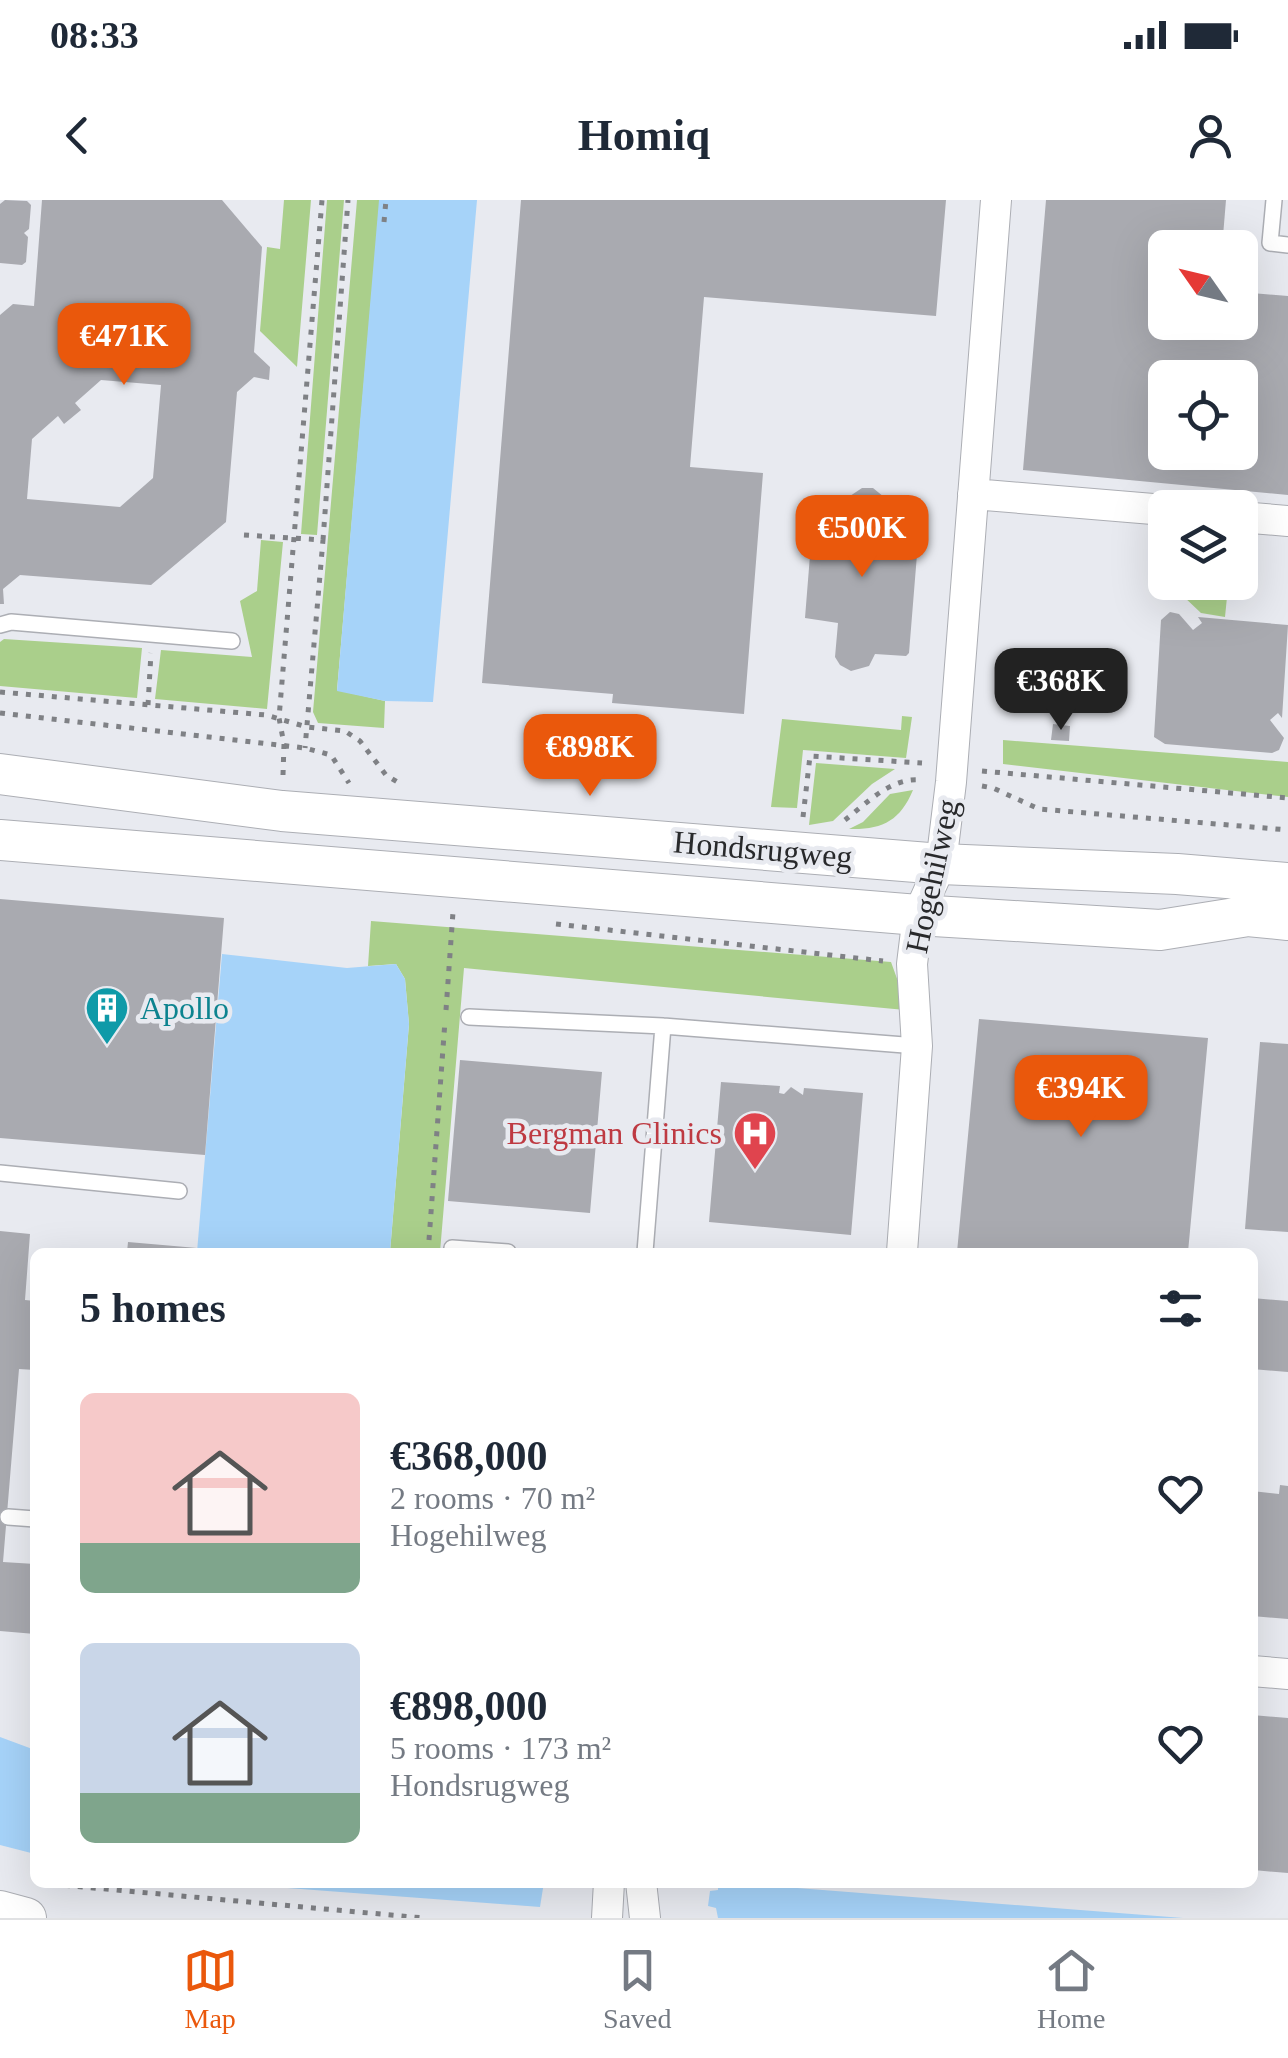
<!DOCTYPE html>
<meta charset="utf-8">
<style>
body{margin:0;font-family:Georgia,serif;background:#f6f6f7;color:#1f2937;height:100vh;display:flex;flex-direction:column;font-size:38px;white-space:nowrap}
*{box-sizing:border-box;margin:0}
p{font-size:32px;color:#747a83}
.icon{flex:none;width:55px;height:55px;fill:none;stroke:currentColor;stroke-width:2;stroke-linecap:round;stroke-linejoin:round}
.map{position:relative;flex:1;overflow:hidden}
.drawer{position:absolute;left:30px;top:1048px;width:1228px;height:640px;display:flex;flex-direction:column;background:#fff;border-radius:15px;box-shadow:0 10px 40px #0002}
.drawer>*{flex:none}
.needle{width:65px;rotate:304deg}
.buttons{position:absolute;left:1148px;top:30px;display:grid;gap:20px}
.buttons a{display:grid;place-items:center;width:110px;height:110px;border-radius:15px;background:#fff;box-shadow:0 10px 40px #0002;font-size:50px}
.price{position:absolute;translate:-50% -85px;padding:0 22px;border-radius:20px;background:#ea580c;color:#fff;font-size:32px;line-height:65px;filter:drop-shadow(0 2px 5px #0008)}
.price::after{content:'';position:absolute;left:50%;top:60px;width:30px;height:22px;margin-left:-15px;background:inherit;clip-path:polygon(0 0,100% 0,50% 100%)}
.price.on{background:#222;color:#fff}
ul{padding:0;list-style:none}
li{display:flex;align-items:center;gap:30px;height:250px;padding:0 50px}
li span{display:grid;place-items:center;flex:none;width:280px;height:200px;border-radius:15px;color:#555}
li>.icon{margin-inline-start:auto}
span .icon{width:120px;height:120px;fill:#fffc;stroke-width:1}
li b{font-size:42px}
h2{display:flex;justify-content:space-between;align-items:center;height:120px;padding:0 50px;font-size:42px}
.status{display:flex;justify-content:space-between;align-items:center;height:70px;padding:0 50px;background:#fff;direction:ltr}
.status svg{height:28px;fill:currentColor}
header{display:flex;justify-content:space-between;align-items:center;height:130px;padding:0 50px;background:#fff;font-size:45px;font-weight:700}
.tabs{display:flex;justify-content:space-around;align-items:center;height:140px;border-top:2px solid #e0e1e3;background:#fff;font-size:28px;color:#747a83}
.tabs a{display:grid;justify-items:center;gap:5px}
.tabs .on{color:#ea580c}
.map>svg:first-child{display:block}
</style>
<div class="status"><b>08:33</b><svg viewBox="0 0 49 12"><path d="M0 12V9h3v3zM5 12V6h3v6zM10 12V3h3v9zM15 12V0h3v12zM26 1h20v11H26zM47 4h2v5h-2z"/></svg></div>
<header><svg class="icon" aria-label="back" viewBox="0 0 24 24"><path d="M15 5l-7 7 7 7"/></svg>Homiq<svg class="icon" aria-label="person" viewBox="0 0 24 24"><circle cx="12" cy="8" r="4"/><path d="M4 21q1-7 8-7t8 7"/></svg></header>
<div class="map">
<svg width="1288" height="1718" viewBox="0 0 1288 1718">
<rect width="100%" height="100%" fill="#e8eaf0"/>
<path fill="#aacf8b" d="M284,0H311L297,167L260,131L267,47L280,49Z
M327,0H344L317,335L301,334Z
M357,0H380L337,490L385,501L384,528L318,523L313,512Z
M261,340L283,342L267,509L155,499L161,450L252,457L240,401L257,391Z
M1185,393L1227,397L1225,417L1201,413L1183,396Z
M4,439L142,448L137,498L0,486V442Z
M902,516L912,517L906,558L803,550L797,608L771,607L782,519L901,530Z
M1003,540L1288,562V597L1003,564Z
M816,563L895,569L872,584L833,621L809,625Z
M913,590C900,621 882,630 849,629L863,622L890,594Z
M371,721L891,762L904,798L905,810L464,768L440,1052H390L409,824L405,779L396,764L368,766Z"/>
<path fill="#a6d3f9" d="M379,0H477L433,502L385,501L337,491Z
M222,754L347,768L396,764L405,779L409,824L390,1052H197Z
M0,1537L35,1550V1654L0,1645Z
M544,1682L540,1707L220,1683V1682Z
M741,1683L760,1685L1183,1718H718L716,1708L708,1706L710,1691L718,1690V1683Z"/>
<path fill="#a9aab0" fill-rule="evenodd" d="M5,0L27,1L31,5L29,29L24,33L28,37L26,62L22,65L0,63V4Z
M42,0H222L262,47L254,152L270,167L269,180L254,177L237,192L226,322L151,385L20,375L3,389L4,404H0V115L13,104L34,106ZM101,180L161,185L153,278L120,307L27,299L32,239L58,216L64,224L81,210L75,203Z
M521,0H946L936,116L704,97L690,267L763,273L744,514L612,503L613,494L482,483Z
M1046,0H1226L1222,48H1165V122H1240V92L1288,96V295L1023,270ZM1165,178H1240V252H1165Z
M862,288H873L884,297L887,306L885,337L915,339L918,342L909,453L906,456L875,454L869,466L851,471L840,465L835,457L838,423L805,418L814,305L847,306L850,296Z
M1170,412L1179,414L1193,430L1202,423L1198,417L1288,425L1282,518L1278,513L1270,520L1284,538L1279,550L1272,553L1165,544L1154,537L1161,420Z
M1053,524L1070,526L1069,541L1051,540Z
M0,699L224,718L205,955L0,938Z
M979,819L1208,838L1188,1052H957Z
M1260,842L1288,844V1032L1245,1029Z
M460,860L602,872L590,1013L448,1001Z
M721,882L780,886L779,893L784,894L791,887L803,895L804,888L863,893L851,1035L709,1022Z
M0,1031L30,1034L25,1100L35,1101V1170L19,1169L3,1362L35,1364V1434L0,1431Z
M128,1042L197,1048V1052H127Z
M1252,1098L1288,1101V1172L1252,1169Z
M1280,1285L1288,1286V1419L1252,1416V1291L1279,1294Z
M1252,1515L1288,1518V1673L1253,1670L1257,1612H1252Z"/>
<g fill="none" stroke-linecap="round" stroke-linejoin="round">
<g stroke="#acaeb4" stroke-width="18">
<path id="lane" d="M1274,0L1270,43L1288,45
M0,425L11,422L232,441
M469,817L663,826L917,846
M0,973L179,991
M452,1048L508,1052
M645,1052L663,826
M8,1317L35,1319"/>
</g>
<g stroke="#acaeb4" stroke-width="32">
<path id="street" d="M973,294L1165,310
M1240,317L1288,321
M902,1052L917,846L912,764L918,715L941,664L951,582L996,0
M1252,1471L1288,1474
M641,1682L645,1718
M607,1718L609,1682"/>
</g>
<g stroke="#acaeb4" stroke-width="42">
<path id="secondary" d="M0,574L282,611L941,664L1177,674L1288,683
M0,640L918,715L1160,730L1248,716L1288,720
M0,1711L26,1718"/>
</g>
<path stroke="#7f8185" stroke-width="5" stroke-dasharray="5 8" stroke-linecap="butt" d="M384,22L386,0
M244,335L323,340L305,548
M323,340L348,0
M0,492L266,515L307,527L345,531L360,541L386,575L399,583
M148,505L151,453
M0,513L305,548L331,555L349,583
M982,571L1288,598
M283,575L284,544L279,518L322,0
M982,586L993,588L1039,609L1288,630
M803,617L810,556L922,563
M845,620C867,603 891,577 921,580
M556,724L883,761
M446,810L453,712
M429,1040L445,821
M39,1683L424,1718"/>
<use href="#lane" stroke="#fff" stroke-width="15"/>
<use href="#street" stroke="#fff" stroke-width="30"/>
<use href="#secondary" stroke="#fff" stroke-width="40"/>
</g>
<defs>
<g id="building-pin" transform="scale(2.25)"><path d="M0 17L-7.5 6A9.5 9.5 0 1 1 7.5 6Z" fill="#0f9aa8" stroke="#e8eaf0"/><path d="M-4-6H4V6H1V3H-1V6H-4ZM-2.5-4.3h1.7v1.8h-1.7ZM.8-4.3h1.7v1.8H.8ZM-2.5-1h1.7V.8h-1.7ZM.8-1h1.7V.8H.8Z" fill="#fff"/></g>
<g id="hospital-pin" transform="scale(2.25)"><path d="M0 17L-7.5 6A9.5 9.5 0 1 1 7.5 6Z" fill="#e0444e" stroke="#e8eaf0"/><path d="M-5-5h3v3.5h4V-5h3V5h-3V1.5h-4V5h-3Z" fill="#fff"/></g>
</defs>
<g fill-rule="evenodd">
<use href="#building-pin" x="107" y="808"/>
<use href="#hospital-pin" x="755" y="933"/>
</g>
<g text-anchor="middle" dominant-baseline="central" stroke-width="9" stroke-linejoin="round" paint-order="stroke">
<g font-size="32" fill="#28292b" stroke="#e8eaf0">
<text transform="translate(763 649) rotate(5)">Hondsrugweg</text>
<text transform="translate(932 676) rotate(-78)">Hogehilweg</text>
</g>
<g font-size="32" fill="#0d838f" stroke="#e8eaf0" text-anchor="start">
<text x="140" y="808">Apollo</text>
</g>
<g font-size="32" fill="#be3a42" stroke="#e8eaf0" text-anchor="end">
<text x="722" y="933">Bergman Clinics</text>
</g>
</g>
</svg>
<div class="buttons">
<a><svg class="needle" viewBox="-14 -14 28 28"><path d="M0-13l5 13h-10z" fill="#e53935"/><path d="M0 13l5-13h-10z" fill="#747a83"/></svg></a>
<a><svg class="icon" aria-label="locate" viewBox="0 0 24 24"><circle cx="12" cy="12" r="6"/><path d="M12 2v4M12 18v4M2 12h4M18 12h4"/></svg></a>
<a><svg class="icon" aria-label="layers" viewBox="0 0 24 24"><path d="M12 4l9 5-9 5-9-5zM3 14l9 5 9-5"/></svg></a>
</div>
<b class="price" style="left:124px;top:188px">€471K</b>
<b class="price" style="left:862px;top:380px">€500K</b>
<b class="price on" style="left:1061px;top:533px">€368K</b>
<b class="price" style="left:590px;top:599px">€898K</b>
<b class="price" style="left:1081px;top:940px">€394K</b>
<section class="drawer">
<h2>5 homes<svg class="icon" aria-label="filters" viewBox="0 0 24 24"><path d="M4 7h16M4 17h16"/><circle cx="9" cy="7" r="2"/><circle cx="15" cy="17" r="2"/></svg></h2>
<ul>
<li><span style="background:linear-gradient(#f6c9c9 75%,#7fa58c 0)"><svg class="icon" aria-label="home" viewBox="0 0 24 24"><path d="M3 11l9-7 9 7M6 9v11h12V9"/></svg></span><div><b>€368,000</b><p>2 rooms · 70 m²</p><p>Hogehilweg</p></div><svg class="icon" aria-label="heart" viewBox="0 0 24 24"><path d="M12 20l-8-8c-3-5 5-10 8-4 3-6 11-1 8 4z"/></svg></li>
<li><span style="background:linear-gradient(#c9d6e8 75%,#7fa58c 0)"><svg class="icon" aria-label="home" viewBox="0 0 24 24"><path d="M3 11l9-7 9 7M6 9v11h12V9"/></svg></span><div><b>€898,000</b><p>5 rooms · 173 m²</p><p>Hondsrugweg</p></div><svg class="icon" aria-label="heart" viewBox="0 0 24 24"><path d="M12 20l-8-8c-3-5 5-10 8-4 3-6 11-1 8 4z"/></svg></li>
</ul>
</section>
</div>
<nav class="tabs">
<a class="on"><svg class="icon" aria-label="map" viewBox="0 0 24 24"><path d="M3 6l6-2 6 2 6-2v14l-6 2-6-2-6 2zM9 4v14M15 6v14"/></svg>Map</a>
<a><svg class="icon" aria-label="saved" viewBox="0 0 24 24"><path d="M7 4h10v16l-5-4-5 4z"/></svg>Saved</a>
<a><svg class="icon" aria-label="home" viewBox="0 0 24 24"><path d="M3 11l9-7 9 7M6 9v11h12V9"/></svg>Home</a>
</nav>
